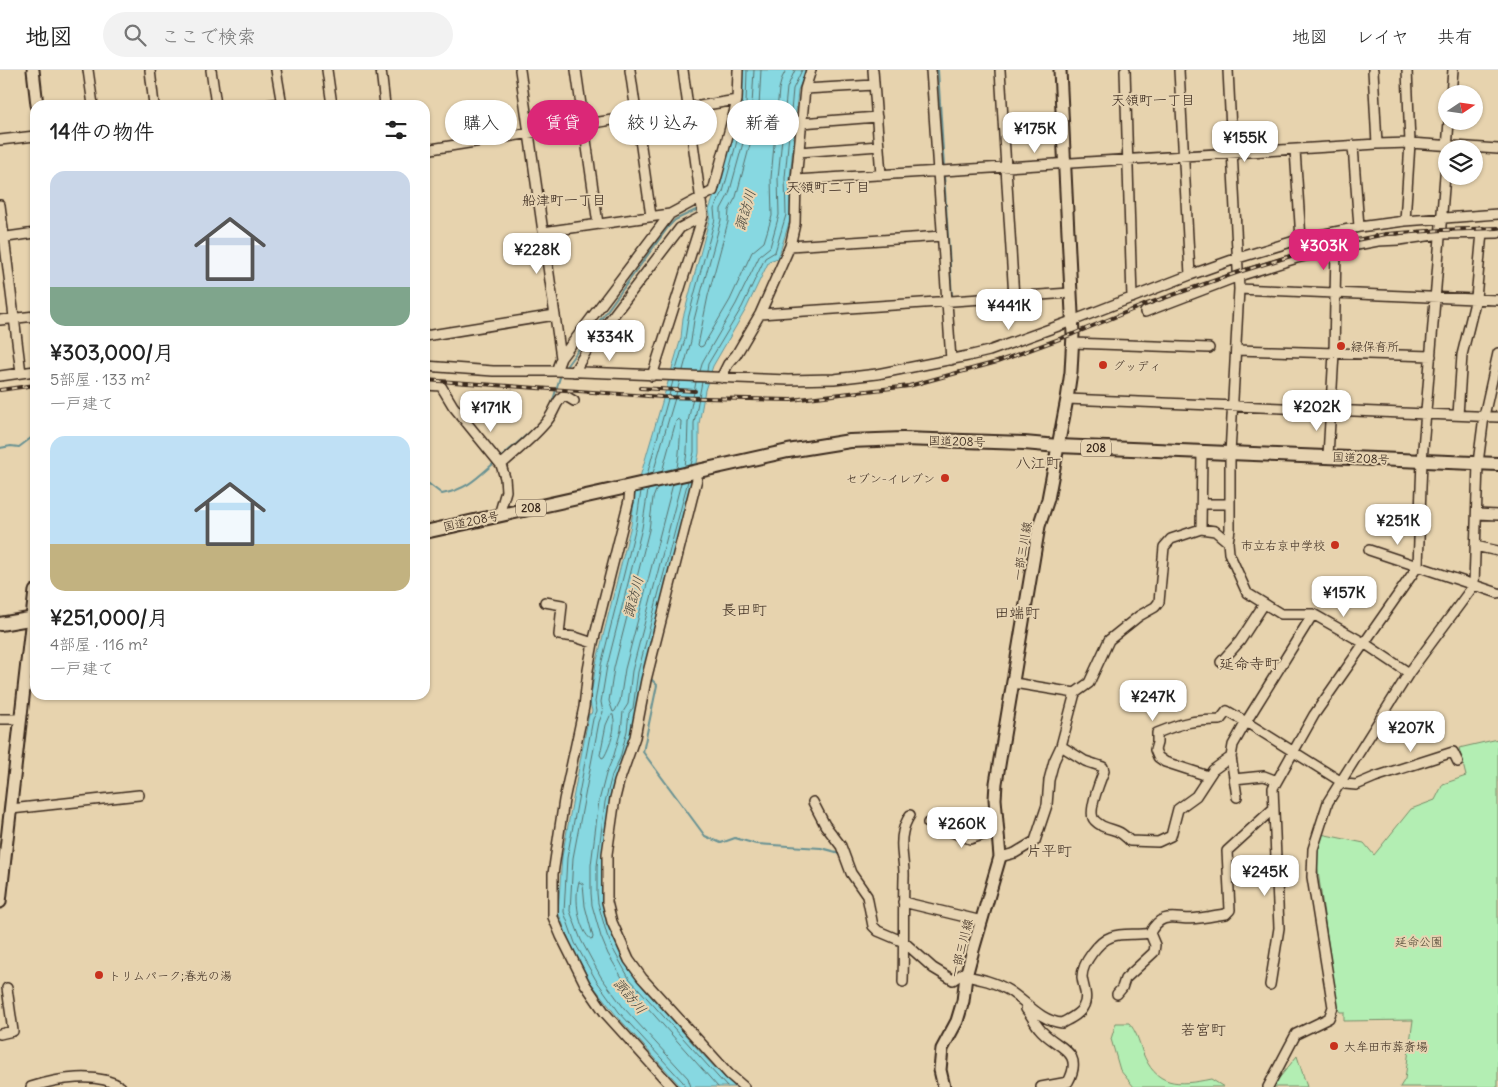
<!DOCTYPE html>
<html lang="ja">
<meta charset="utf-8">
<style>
body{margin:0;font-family:Delius,"Klee One",sans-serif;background:#f2f2f2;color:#222;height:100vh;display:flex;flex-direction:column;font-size:19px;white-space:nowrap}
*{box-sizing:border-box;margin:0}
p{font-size:16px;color:#767676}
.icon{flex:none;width:28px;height:28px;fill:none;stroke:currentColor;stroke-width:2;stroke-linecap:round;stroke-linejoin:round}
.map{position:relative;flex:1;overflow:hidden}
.panel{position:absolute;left:30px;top:30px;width:400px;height:600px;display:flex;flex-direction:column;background:#fff;border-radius:15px;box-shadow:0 1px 4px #0004}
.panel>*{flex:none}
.top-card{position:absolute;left:445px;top:30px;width:475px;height:45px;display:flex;gap:10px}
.needle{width:32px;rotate:77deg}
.buttons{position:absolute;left:1438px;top:15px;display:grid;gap:10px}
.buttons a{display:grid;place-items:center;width:45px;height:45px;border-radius:50%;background:#fff;box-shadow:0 1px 4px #0004;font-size:25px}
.price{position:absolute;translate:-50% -42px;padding:0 11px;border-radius:10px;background:#fff;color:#222;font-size:16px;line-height:32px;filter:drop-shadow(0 1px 2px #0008)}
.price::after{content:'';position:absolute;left:50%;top:30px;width:15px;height:11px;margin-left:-8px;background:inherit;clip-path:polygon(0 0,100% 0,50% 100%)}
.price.on{background:#db2777;color:#fff}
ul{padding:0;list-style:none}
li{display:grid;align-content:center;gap:10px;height:265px;padding:0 20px}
li span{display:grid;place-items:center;height:155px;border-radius:15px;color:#555}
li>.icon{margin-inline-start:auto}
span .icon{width:90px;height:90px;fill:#fffc;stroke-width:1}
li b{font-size:21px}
h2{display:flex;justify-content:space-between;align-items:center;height:60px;padding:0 20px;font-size:21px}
.pill{padding:0 18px;border-radius:22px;background:#fff;box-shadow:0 1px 4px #0004;font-size:18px;line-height:45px}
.pill.on{background:#db2777;color:#fff}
header{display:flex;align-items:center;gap:30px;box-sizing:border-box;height:70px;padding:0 25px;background:#fff;border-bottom:1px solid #e0e0e0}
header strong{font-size:24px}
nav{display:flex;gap:28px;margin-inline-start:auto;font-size:18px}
.search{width:350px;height:45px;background:#f2f2f2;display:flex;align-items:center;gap:12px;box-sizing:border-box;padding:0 18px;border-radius:28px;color:#767676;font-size:19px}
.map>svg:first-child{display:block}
</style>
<header>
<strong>地図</strong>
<div class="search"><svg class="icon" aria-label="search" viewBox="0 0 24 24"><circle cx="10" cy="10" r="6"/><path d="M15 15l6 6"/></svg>ここで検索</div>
<nav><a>地図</a><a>レイヤ</a><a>共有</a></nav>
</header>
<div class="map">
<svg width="1498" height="1017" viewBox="0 0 1498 1017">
<rect width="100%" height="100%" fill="#e7d3ae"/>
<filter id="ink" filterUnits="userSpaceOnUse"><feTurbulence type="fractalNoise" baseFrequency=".02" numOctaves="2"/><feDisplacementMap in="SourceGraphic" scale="10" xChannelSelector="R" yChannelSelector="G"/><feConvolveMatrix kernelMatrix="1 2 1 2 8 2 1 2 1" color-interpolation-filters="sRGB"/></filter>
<g filter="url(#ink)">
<path fill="#b3eeb3" stroke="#778c68" d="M1498,669V1017H1400L1405,1009L1413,950L1344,951V942H1340L1337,938L1316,787L1321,764L1364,773L1374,785L1411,739L1435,730L1443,714L1466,706L1459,678Z
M1116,953H1129C1136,961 1139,971 1142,981C1156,1017 1177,1016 1211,1009L1224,1017H1134L1120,1000L1111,969Z
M1297,986L1307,1017H1272Z"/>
<path fill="#87d8e1" stroke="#699293" d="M742,0H807L798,20L790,109V150L778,188L769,191L746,239L713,296L705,320L699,354V383L693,412L643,604L644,605L638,641L634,645C631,675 616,703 610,732C598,793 596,851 633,904C645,922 661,937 675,953C694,975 713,997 735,1017H681L616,945L591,913L571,875L558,842L562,787L589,644H591L592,641L590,632L596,594L631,455L635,424L681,268L683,248L710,147V144L709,140L715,123L718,121L738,48L741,33Z"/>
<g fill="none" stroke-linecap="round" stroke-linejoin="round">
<path stroke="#59706c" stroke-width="1" d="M761,0L759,36L756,52L736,127L729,140L728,152L708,226L698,275L700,277L703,276L730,230L752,182L764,172L772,146L771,108L779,19L782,8L786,0
M676,300L685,269L688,249L695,222L715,149L714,139L723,122L743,49L746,34L747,0
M683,300L691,271L694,250L701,223L721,150V139L729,124L749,51L752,35L754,0
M700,301L703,291L736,234L760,185L770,177L779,145L778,108L787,18L795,0
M707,301L708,294L742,237L765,188L775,182L786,145L785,108L793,19L802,0
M691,395L694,382V353L702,312
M685,396L687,382L688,352L696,312
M662,402L676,351L678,349L681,351C680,367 680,382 677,398
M653,403L680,311
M647,405L673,311
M688,411L638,602L633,638L629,643L627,661L620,688L612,705L605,732L597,796V823L598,833L607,865L614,881L629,908L727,1017
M681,413L632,601L628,634L623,642L621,660L614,685L606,704L599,731L591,795V823L592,835L601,867L608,884L624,911L718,1017
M657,418L653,428L649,460L614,598L609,631L613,642L615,641L620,631L625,599L673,414
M648,420L642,458L607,596L601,632L603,642L599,652L573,788L570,841L581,870L601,907L624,938L688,1008L691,1017
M641,421L636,456L601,595L595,632L597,641L593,649L567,788L564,842L575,873L596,910L619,942L683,1012L685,1017
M613,645C617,656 610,677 604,687L602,688L600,685L606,655L610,646Z
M579,812L583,814L585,836L593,867L592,870C578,861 574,827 579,812Z"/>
<path stroke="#699293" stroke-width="2" d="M938,0L944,97
M944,105L952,227
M565,298L669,156L675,150L698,139
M552,333L561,304
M0,378L11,376L19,377L35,365
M500,388L538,355
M425,411L442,424C467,419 476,409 494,393
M650,608L657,615L643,682L705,766L721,773L735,768L756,774L821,778L836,782L840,786"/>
<g stroke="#3b2a1e" stroke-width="12">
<path id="minor" d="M88,0L93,35
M150,0L154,35
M211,0L216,35
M276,0L282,35
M327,0L332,35
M381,0L385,35
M520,0L561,288
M576,0L598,154
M630,0L651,146
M873,0L881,105
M931,0L951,290
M1000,0L1014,228
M1125,0L1132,228
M1179,0L1190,205
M1228,0L1239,219L1230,384V459L1228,472L1229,483L1247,523L1281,544H1313L1364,573L1409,603
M1373,0L1377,74
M805,19L874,15
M1451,24L1453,0
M267,35L282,33
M801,53L877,47
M0,70L35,66
M1353,76L1359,157
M1447,79L1449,51
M425,80L737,30
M1295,80L1301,169
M799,82L879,76
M796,110L1377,74L1410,73L1498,79
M0,135L21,303
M1405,151L1410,73L1407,0
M543,162L670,144
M0,168L35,163
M790,176L942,166
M1239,219L1498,230
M1145,242L1239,206L1297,188L1336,179L1378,171L1399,170L1441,164L1498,163
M760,244L1070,223
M0,250L35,246
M425,266L555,245
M1073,273L1209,278
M1236,280L1431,286
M425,296L493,301H556L788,310L834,309L877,304L968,286L989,281L1072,251L1190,205L1238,188L1301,169L1359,157L1405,151L1498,144
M556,301L561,288L670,144L713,121L734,43L737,30L738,0
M574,302L587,280L680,158L703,146
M0,306L35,301
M652,306L703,146L683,0
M721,308L728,294L736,285L760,244L790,176L795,154L796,110L805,19L811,0
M425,315L441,316L453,336L501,395L505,408L506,421L499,445
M1067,329L1498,347
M1458,345L1462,285L1476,228L1482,162
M1328,386L1334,283L1336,179
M501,395C516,381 534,367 547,351C555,342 555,332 564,325L574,331
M697,402V409L646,610L635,667L619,712L615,728L607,784V832L612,852L629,890L642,908L729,1004L744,1017
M630,417L629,430L593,573L588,600L584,637L564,730L553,804V847L561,866L585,914L605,943L672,1017
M1202,434H1230
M1477,444L1498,445
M1201,459L1202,382
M1475,476L1498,481
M1369,480L1498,523
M545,532L562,535L559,565L575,567L593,573
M1313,544L1246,652L1345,714L1356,715L1375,707L1453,682L1458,692
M1221,592L1240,571L1264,534
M1014,613L1075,623
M0,649H21
M1061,676L1085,691L1103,697L1104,701C1100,711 1089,739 1093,748C1094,751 1099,754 1102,756C1116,762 1117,758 1130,771L1158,772L1171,766L1178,739L1196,726L1213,700L1231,687L1233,675L1246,652L1227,641L1220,650C1192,650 1182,653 1157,663V673L1155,680L1158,687L1165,692L1208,706
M1231,687L1237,727
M1234,709L1264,706L1277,711
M813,732L825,755L841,776L851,803L867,826L873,856L878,861L904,872L933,898L953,910L968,900
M11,739L139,725
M928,753L970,769L998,760
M1000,787L1015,783L1035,771L1047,735L1049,710L1054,691L1061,676L1075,623L1089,613L1109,570L1139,546L1155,537L1159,532L1164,477L1171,469L1201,459L1215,461L1228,472
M903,832L982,851
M1150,863C1163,838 1178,852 1199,848C1208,847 1217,845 1226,844L1230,840L1227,781L1274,738
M966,906C981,909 995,912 1008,920C1026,931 1040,951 1062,953C1069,949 1079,945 1083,937C1089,927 1083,917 1082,907C1082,893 1099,871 1111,867C1123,862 1138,866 1150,863
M903,912C904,877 903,843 904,808C905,793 899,777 903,762C904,756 907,750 910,745
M1270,915L1279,858L1273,718L1314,645L1418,496L1422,391L1446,93
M1117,924L1122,918L1125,909L1154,882L1155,875L1150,863
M1026,939C1033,947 1033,951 1039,958C1054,978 1086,979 1068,1012L1041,1017
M0,964L13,961L7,918
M31,1017C56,1009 97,1001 121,1017
M1268,1017L1296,964L1329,948L1333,937L1312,807L1313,779L1328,732L1409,603L1474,515L1478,393L1484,346L1498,283"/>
</g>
<g stroke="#3b2a1e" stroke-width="15">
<path id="major" d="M33,0L37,35
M0,832L35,521
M944,1017L940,1000L942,979L957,951L963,931L966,906L973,880L1000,787L995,729L996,713L1039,456L1048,429L1067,329L1071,302L1073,264L1060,0"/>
</g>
<g stroke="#3b2a1e" stroke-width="16">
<path id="highway" d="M425,462L788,381L850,371L903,369L1024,373L1058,376L1498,394
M0,554L35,548"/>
</g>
<use href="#minor" stroke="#e7d4b2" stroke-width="9"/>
<use href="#major" stroke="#e7d4b2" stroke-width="11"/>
<use href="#highway" stroke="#e7d4b2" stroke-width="12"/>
<g stroke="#3b2a1e" stroke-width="4">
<path id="rail" d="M425,310L662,327L791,330L909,316L997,292L1073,264L1144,235L1239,202L1317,178L1386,164L1442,160L1498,158
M640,318L695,321
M0,320L35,315"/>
</g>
<use href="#rail" stroke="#e7d4b2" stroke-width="2" stroke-dasharray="5.5" stroke-linecap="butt"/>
</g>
</g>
<g fill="#c8321e" stroke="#e7d4b2" stroke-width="2">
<circle cx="1341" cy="276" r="5"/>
<circle cx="1103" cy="295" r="5"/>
<circle cx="945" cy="408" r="5"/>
<circle cx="1335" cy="475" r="5"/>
<circle cx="99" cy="905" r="5"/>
<circle cx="1334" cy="976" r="5"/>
</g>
<g text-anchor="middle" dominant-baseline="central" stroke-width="4" stroke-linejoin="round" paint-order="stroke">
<g fill="#e7d4b2" stroke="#6f5d4a" stroke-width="1">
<rect x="1081" y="369.5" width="30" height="17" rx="4"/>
<rect x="516" y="429.5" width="30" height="17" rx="4"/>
</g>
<g font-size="11" font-weight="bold" fill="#3b2a1e">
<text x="1096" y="378">208</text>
<text x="531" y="438">208</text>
</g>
<g font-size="12" fill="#3b2a1e" stroke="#e7d4b2" text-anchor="start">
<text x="1351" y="276">緑保育所</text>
<text x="1113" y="295">グッディ</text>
<text x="935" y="408" text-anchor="end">セブン-イレブン</text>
<text x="1325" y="475" text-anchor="end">市立右京中学校</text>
<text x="109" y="905">トリムパーク;春光の湯</text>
<text x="1344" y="976">大牟田市葬斎場</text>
</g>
<g font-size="12" fill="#3b2a1e" stroke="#e7d4b2">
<text transform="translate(957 371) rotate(2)">国道208号</text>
<text transform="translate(1361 388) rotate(3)">国道208号</text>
<text transform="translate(471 451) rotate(-12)">国道208号</text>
<text transform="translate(1022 481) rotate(-80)">一部三川線</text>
<text transform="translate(961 878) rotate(-76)">一部三川線</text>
</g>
<g font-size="12" fill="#473e2d" stroke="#e7d4b2">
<text x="1419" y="871">延命公園</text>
</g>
<g font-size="14" fill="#3b2a1e" stroke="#e7d4b2">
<text x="1153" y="30">天領町一丁目</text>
<text x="828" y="117">天領町二丁目</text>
<text x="564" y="130">船津町一丁目</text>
</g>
<g font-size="14" font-style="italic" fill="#46443b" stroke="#e7d4b2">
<text transform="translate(745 140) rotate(-74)">諏訪川</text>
<text transform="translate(633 527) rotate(-75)">諏訪川</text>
<text transform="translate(630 926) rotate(50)">諏訪川</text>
</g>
<g font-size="15" fill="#3b2a1e" stroke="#e7d4b2">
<text x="1038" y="392">八江町</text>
<text x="744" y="539">長田町</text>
<text x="1017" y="542">田端町</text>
<text x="1249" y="593">延命寺町</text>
<text x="1049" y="780">片平町</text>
<text x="1203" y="959">若宮町</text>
</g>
</g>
</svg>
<div class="buttons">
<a><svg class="needle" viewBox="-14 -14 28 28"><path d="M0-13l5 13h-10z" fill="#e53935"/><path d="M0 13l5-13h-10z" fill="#767676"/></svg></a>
<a><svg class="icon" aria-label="layers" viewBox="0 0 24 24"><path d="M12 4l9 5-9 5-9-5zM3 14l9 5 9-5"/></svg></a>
</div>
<b class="price" style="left:1035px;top:84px">¥175K</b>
<b class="price" style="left:1245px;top:93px">¥155K</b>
<b class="price on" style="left:1324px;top:201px">¥303K</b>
<b class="price" style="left:537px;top:205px">¥228K</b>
<b class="price" style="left:1009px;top:261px">¥441K</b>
<b class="price" style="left:610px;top:292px">¥334K</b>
<b class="price" style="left:1317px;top:362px">¥202K</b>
<b class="price" style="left:491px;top:363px">¥171K</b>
<b class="price" style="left:1398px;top:476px">¥251K</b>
<b class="price" style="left:1344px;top:548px">¥157K</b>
<b class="price" style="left:1153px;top:652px">¥247K</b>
<b class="price" style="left:1411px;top:683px">¥207K</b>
<b class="price" style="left:962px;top:779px">¥260K</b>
<b class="price" style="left:1265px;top:827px">¥245K</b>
<div class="top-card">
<a class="pill">購入</a>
<a class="pill on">賃貸</a>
<a class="pill">絞り込み</a>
<a class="pill">新着</a>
</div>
<section class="panel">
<h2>14件の物件<svg class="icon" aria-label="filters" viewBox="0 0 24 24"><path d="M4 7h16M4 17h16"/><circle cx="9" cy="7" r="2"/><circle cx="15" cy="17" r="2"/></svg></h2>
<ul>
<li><span style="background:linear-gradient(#c9d6e8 75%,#7fa58c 0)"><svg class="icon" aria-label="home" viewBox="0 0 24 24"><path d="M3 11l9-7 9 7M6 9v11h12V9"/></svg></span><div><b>¥303,000/月</b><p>5部屋 · 133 m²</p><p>一戸建て</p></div></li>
<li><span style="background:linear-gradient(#bfe0f5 70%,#c2b280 0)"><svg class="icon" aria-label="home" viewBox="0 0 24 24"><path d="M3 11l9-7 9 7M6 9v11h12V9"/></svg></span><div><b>¥251,000/月</b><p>4部屋 · 116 m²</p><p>一戸建て</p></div></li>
</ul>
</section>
</div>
